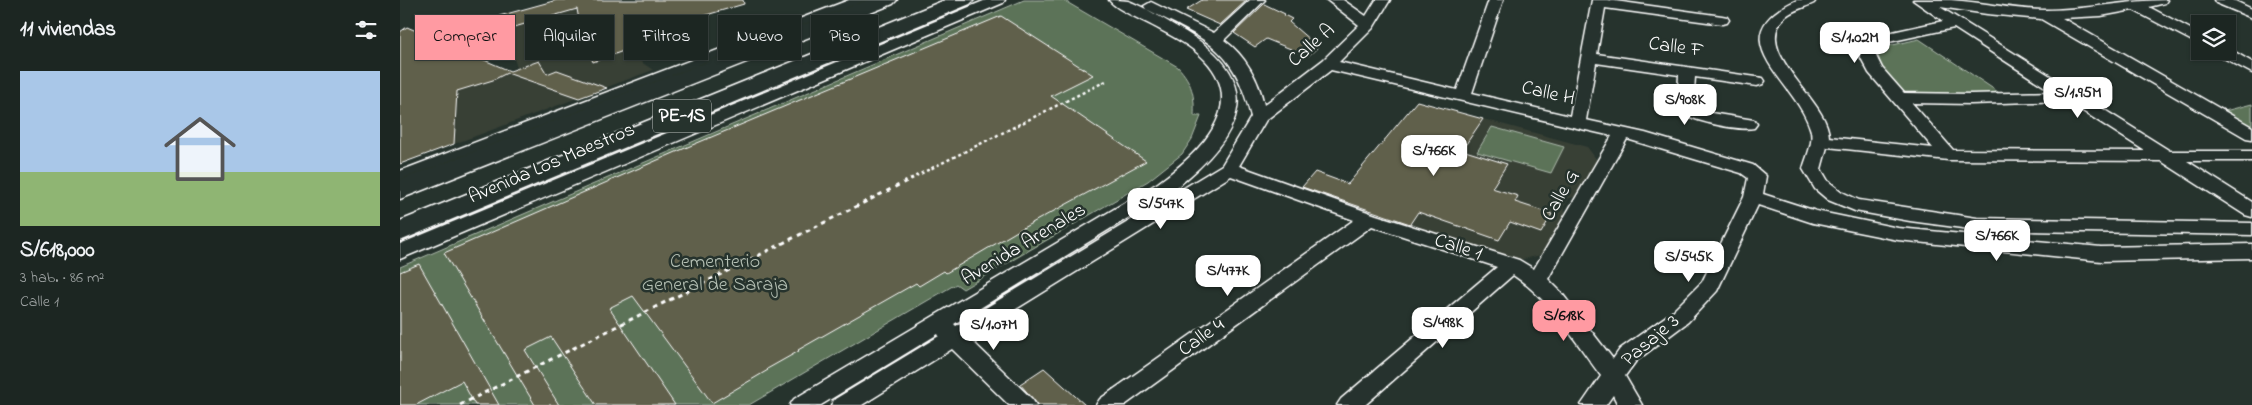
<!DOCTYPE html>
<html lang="es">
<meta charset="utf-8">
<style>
body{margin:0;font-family:"Indie Flower",sans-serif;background:#29322f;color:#f1f3f6;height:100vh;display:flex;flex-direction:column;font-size:19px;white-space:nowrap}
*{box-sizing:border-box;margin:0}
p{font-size:16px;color:#a0a5a5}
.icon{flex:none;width:28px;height:28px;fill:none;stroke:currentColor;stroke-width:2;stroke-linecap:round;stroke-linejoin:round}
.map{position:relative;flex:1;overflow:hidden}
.details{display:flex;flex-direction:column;background:#1c2622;width:400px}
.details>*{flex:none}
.hud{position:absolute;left:15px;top:15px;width:475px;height:45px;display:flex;gap:10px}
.tools{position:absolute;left:1791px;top:15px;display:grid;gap:10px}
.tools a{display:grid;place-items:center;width:45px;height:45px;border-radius:0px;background:#1c2622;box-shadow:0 1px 4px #0004,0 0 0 1px #3a4340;font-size:25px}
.price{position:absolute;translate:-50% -42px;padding:0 11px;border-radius:10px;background:#fff;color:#222;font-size:16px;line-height:32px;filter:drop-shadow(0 1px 2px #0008)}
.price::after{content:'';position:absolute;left:50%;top:30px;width:15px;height:11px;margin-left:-8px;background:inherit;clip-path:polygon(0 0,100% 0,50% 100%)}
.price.on{background:#ff9aa2;color:#111}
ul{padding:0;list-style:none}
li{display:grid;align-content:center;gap:10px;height:265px;padding:0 20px}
li span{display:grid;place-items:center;height:155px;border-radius:0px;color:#555}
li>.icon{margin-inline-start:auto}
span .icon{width:90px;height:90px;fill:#fffc;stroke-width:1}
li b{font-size:21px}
h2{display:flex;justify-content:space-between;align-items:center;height:60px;padding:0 20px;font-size:21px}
.tag{padding:0 18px;border-radius:0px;background:#1c2622;box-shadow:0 1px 4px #0004,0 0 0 1px #3a4340;font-size:18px;line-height:45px}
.tag.on{background:#ff9aa2;color:#111}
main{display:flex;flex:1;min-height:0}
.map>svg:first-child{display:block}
</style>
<main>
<section class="details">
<h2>11 viviendas<svg class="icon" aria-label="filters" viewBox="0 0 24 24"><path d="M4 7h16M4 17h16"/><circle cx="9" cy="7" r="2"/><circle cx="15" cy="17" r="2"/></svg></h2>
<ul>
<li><span style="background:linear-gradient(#a9c7e8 65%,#8fb573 0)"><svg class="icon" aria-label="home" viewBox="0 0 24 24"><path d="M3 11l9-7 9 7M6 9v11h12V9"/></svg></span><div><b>S/618,000</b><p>3 hab. · 86 m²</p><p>Calle 1</p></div></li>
</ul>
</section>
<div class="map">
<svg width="1852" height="405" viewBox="0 0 1852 405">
<rect width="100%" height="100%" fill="#26332d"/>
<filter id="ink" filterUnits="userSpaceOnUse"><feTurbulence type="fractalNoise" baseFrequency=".02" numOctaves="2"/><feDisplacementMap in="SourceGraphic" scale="10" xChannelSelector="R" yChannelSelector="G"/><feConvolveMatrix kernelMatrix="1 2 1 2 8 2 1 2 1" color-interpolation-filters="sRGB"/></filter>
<g filter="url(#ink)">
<path fill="#384036" d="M157,0H219L226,33L231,41L247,53L235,58L253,70L0,164V32L7,27L120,76L99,16Z
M1083,119L1187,147L1197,160L1175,197L1169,198L1163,208L1166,213L1141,255L1119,260L1010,224Z"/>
<path fill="#5b7358" stroke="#adb9ac" d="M624,0H663L778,67C792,82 795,96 794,116H801L792,139L782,154L748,181L563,289L556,284L349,405H0V267Z
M1519,39L1604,96L1503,95L1481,67L1478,55L1484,47Z
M1852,104V133L1817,113Z
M1092,127L1164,147L1151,173L1077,152Z"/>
<path fill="#61604b" stroke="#fff" d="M157,0H343L344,4L228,38L237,46L193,62L182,36L177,9L104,30L99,16Z
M802,0H847L820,25L786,10Z
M864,4L885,14L884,15L892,19L889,22L918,47L908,56L866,39L855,47L834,33Z
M601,16L693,75L651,96L746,161L619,230L546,273L544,271L519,286L516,283L398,350L399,351L367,369L368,370L312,403L233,296L209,308L275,405H196L151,337L125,350L159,405H135L44,253L290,146Z
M7,27L110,71L139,61L147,74L157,70L207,88L179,98L107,73L93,80L57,91L54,144L0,164V32Z
M1017,101L1083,119L1062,150L1107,164L1092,188L1118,196L1115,202L1152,214L1141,233L1110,222L1099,240L1018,212L1010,224L902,187L915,172L948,184Z
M19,264L99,405H75L62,381L16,405H0V272Z
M644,368L685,405H638L620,384Z"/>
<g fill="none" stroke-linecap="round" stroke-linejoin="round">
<g stroke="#fff" stroke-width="3">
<path id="minor" d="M449,0H469L467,3L0,183V171Z
M586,0H605L603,3L0,259V244Z
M709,0C715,0 722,0 728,1C745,7 763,19 779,28C872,81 843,136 772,191L554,324L556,326L822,165L851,117C835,47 805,39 746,9L744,6L751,2L814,33L850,0H865L824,40C845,55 859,80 864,105L923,60L959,25L927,0H943L966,16L976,0H990L973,28L939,62L1057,90L1089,0H1103L1072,93L1170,116L1192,0H1208L1322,16L1327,17L1329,20L1327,23L1322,24L1205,8L1197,54L1363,78L1365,81L1363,84L1357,86L1295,77L1293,106L1311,113L1354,120L1357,124L1354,128C1339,131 1285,121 1277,108L1279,75L1196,63L1186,120L1245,133L1353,165L1366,176L1363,194L1416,211L1498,228L1701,247L1852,244V258L1701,261L1498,240L1413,223L1358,205L1317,291L1288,322L1236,361L1225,376L1242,405H1218L1213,395L1206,405H1181L1201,376C1174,340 1151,300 1113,275L965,405H937L941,399L1097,267L972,226L725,405H696L700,399L954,220L831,176L569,338L632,399L636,405H609L552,349L462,405H431L435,399L539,336L538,334L421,405H390L394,399L758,183C796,155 850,108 805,60C792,46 772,36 755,27C743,20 716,10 709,0ZM931,70L1177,128L1212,136L1134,269L1119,260L976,215L839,166L866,120ZM1227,139L1341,173L1348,178L1344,197L1302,282L1272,312L1220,349L1213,359L1160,291L1148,279Z
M1397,0H1416L1414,3C1406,7 1393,10 1386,16C1348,51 1429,100 1429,137L1533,148L1469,73L1460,56L1463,46L1474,36L1543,21L1513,0C1525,0 1538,0 1551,0C1583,2 1614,10 1646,10C1687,10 1727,0 1767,0L1765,3L1749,7L1800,34V45L1733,10L1701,16L1662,18L1852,127V139L1846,138L1641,19L1587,14L1540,7L1770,151H1852V161H1787L1852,202V217L1845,215L1761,161L1548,160L1427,147L1421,169L1428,181L1442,192L1459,200L1577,218L1852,223V235L1577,230L1510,221L1455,211L1428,200L1415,189L1403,169C1406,157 1415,141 1410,128C1395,80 1315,37 1397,0ZM1554,28L1653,92L1571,94L1504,93L1482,68L1476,56L1478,48L1484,43ZM1667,101L1745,151L1553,150L1512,103L1571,104Z
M1814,0H1833L1852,9V18L1816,3Z
M1828,48L1852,62V73L1816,54L1813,51H1828Z"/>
</g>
<g stroke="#fff" stroke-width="3">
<path id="highway" d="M467,0H497L493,4L0,199V180Z
M545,0H574L570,4L0,241V221Z"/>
</g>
<path stroke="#fff" stroke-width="2.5" stroke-dasharray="3 3" stroke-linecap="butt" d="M510,179L708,80"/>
<path stroke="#fff" stroke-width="3" stroke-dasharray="4.5 4.5" stroke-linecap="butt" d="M60,405L513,178"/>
<use href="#minor" fill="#26332d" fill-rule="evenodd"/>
<use href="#highway" fill="#26332d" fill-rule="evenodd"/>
</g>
</g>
<g text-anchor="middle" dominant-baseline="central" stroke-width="5" stroke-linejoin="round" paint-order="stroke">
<rect fill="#26332d" stroke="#bec2c0" stroke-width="1" x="253" y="99.5" width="58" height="33" rx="4"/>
<g font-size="19" font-weight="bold" fill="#fff">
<text x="282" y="116">PE-1S</text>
</g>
<g font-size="20" fill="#fff" stroke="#26332d">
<text transform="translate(912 46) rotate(-41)">Calle A</text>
<text transform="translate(1276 48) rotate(8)">Calle F</text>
<text transform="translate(1148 94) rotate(13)">Calle H</text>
<text transform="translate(152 164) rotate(-23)">Avenida Los Maestros</text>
<text transform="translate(1161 196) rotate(-60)">Calle G</text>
<text transform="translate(624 245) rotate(-31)">Avenida Arenales</text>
<text transform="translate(1058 248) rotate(18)">Calle 1</text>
<text transform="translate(802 338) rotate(-35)">Calle 4</text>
<text transform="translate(1251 341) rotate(-40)">Pasaje 3</text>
</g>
<g font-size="20" fill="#b5c0b4" stroke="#26332d">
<text x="315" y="262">Cementerio<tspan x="315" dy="23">General de Saraja</tspan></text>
</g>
</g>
</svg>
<div class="tools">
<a><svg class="icon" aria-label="layers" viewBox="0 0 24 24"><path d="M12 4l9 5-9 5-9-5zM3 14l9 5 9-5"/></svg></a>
</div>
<b class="price" style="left:1455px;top:64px">S/1.02M</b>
<b class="price" style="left:1678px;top:119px">S/1.95M</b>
<b class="price" style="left:1285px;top:126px">S/908K</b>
<b class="price" style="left:1034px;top:177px">S/766K</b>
<b class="price" style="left:761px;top:230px">S/547K</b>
<b class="price" style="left:1597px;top:262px">S/766K</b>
<b class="price" style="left:1289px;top:283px">S/545K</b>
<b class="price" style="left:828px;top:297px">S/477K</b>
<b class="price on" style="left:1164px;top:342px">S/618K</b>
<b class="price" style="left:1043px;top:349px">S/498K</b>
<b class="price" style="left:594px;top:351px">S/1.07M</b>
<div class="hud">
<a class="tag on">Comprar</a>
<a class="tag">Alquilar</a>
<a class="tag">Filtros</a>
<a class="tag">Nuevo</a>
<a class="tag">Piso</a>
</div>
</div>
</main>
